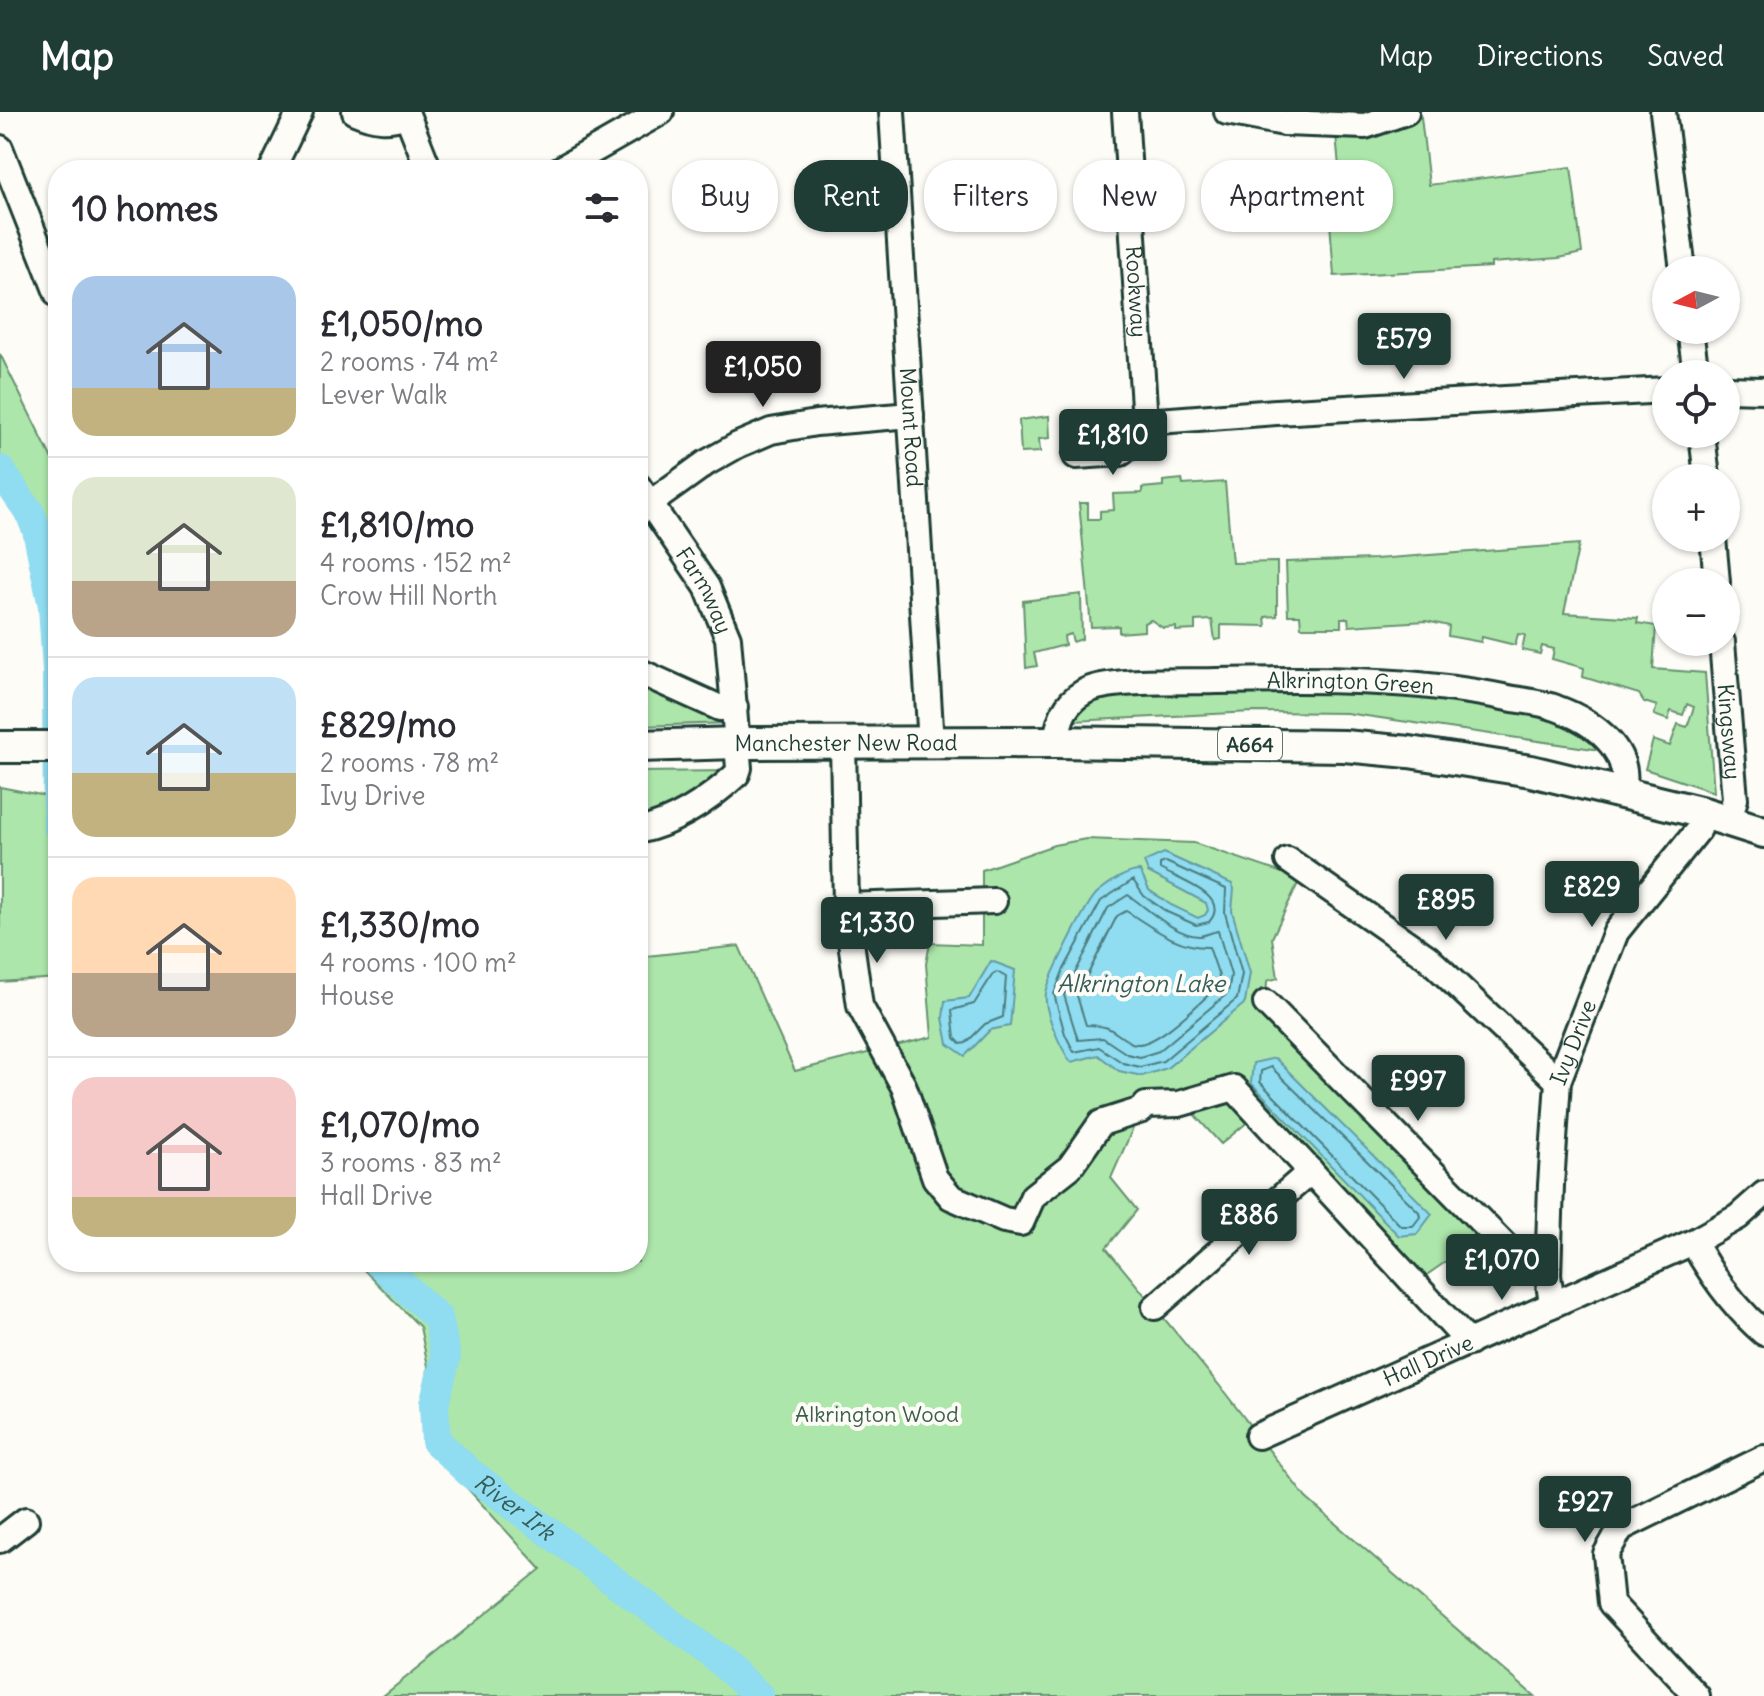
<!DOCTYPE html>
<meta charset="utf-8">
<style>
body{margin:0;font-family:Delius,sans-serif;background:#f2f2f3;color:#2b2b33;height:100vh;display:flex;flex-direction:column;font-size:30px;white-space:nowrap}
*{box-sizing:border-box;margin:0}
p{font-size:26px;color:#7c7c81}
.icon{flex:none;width:44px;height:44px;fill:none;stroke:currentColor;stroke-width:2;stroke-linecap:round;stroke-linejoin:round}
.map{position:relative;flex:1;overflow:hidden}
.details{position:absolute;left:48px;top:48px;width:600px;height:1112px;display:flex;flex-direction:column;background:#fff;border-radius:32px;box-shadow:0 2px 6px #0004}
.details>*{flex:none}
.guide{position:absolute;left:672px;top:48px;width:760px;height:72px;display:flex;gap:16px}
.needle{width:52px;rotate:263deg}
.controls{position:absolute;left:1652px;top:144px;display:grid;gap:16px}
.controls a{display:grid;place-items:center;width:88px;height:88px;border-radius:50%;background:#fff;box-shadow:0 2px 6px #0004;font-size:40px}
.price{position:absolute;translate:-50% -68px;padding:0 18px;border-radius:8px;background:#1f3d34;color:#fff;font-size:26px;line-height:52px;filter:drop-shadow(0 2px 4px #0008)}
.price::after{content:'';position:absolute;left:50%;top:48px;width:24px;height:18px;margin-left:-12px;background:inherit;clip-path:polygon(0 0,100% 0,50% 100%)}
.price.selected{background:#222;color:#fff}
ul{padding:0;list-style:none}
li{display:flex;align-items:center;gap:24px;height:200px;padding:0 24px}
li+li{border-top:2px solid #e1e1e2}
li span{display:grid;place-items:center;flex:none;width:224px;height:160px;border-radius:24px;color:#555}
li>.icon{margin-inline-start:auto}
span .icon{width:96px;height:96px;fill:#fffc;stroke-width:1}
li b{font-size:34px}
h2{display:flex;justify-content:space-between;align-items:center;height:96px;padding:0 24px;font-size:34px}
.pill{padding:0 28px;border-radius:32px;background:#fff;box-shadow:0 2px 6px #0004;font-size:28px;line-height:72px}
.pill.selected{background:#1f3d34;color:#fff}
header{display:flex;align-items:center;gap:48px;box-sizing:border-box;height:112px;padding:0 40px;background:#1f3d34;color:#fff}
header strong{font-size:38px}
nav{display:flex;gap:44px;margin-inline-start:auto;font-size:28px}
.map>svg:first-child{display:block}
</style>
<header>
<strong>Map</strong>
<nav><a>Map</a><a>Directions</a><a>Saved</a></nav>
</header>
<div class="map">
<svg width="1764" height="1584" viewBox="0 0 1764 1584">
<rect width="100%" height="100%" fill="#fdfcf7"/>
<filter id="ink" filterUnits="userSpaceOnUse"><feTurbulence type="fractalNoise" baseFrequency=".0125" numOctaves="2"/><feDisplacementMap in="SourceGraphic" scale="16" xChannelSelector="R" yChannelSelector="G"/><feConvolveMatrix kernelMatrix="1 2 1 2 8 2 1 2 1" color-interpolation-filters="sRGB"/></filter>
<g filter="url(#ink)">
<path fill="#ade6aa" stroke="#66926f" stroke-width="2" d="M1421,5L1429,73L1571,55L1582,141L1559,146L1491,151V155L1334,164L1326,56L1339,55L1336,23L1386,17Z
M0,242L58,359V467L54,468L58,513V608H53L49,498L35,428L19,394L0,365Z
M1049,304L1050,326L1039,327L1040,340L1021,341L1019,308Z
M1182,367L1183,373L1225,370L1232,451L1277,450V504L1265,505L1266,514L1221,513V527L1215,528L1212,508L1195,509V518L1176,519V515L1163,516L1151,508L1144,511V519L1119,521V514L1091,515L1079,391H1088V407H1100V399L1114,398L1113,382L1142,381V376L1163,374V369Z
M1579,432L1564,501L1638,506L1637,511L1656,514L1653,557L1705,561L1714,680L1645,657L1653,628L1670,634L1678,612L1687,615L1694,595L1687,592L1683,603L1671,599L1668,608L1654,603L1657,594L1644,590L1639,582L1583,565L1584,556L1552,547L1554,537L1542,534L1540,542L1522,538L1525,523L1518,522L1515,533L1482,525L1481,530L1448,524L1449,514L1426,509L1349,514L1348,506H1341V515H1301L1300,503H1288L1286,450L1375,447Z
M1081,482L1082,527L1073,530L1071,522L1064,524L1065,533L1034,541L1037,554L1026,556L1023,489Z
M1287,567L1491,582L1579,608L1600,638L1346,601L1253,600L1074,609L1061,601L1085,579Z
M638,568L696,591L728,611L638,614Z
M730,659L698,687L638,709V660Z
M0,675L46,684L58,683V866L0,870Z
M1086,727L1194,731L1300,767L1272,826L1278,866L1267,869L1266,891L1490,1119L1418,1169L1255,1004L1221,1032L1192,1000L1137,1007L1111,1066L1137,1098L1106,1136L1219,1273L1306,1386L1534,1584H383L541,1457L468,1377L440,1351L424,1319L428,1254L420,1215L356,1150H638V845L739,834L795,959L932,925L926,852L930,831L982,833V758L1054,733Z"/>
<path fill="#90dcf0" stroke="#639ca5" stroke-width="2" d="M1164,741L1232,772L1234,777L1232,799L1250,861L1245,891L1167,956L1142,964L1119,959L1098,943L1071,950C1061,937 1043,898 1046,881C1048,867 1087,790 1097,781C1109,771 1125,759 1140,759L1149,778L1171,793L1198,806L1205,803L1208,798L1206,791L1148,760L1144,750Z
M991,849L1015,858L1010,914L990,918L965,944L948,932L943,906L945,889L969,886Z
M1275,946L1432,1102L1417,1122L1399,1124L1251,971L1253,951Z"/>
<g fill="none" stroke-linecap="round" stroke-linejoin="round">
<path stroke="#4c7d7f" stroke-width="2" d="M1166,750L1226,777L1225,801L1242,862L1237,887L1163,949L1140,955L1123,951L1099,935L1074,940L1065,922L1054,882L1063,859L1101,789L1133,768L1144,784L1167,800L1196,813L1209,810C1232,784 1179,768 1160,757V752Z
M1128,783C1145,794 1176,825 1200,824C1206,823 1212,820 1218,819L1231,863L1228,881L1159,939L1140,945L1127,942L1103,926L1078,928L1064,883L1108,796Z
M1126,799C1152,815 1177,836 1209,835L1219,864L1216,876C1201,889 1152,940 1132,931C1109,920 1117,914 1086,913L1077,884L1117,804Z
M997,860L1006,865L1003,905L985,912L966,931L961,932L955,926L952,898L974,892L993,862Z
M1271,955L1419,1100L1420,1105L1413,1114H1401L1260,970L1261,959Z"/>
<g stroke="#90dcf0" stroke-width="30">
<path d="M0,358L30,401L37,418L53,494L57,558L58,714"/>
<path id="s1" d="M378,1150L438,1206L446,1245L434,1292L436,1329L469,1360L718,1547L759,1584"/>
</g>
<g stroke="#1f3d34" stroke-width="30">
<g id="minor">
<path d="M355,0C374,8 387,10 407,3"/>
<path d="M406,0L429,58"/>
<path id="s2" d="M892,0L931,632"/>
<path id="s3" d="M1125,0L1145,310"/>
<path d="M1227,0L1284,11L1365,14L1406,0"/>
<path d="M1663,0L1683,158"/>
<path d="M0,36L58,183"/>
<path d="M272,58L300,0"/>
<path d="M559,58L661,0"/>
<path d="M1690,218L1696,262"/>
<path d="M1726,277L1764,278"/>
<path d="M1145,310L1276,300L1666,278"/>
<path d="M1702,322L1707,366"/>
<path d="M1076,344L1121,341L1129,334L1145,310"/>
<path id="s4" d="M638,374L707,475L728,526L739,656L737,662C709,688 675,711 638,719"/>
<path d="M638,400L706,351L738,333L771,319L816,311L911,303"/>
<path d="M1713,426L1717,470"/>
<path id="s5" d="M1722,530L1735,687L1729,708"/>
<path d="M638,559L720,596L735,595"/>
<path d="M843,630L846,794L860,894L904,975L935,1066L951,1085L1004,1108L1021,1111L1033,1084L1070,1055L1101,1011L1142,998L1146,993L1179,992L1234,976L1469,1231"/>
<path id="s6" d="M1055,630C1060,608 1063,592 1084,580C1107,566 1187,570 1217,569C1313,567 1413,566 1508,586C1523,589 1541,590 1556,596C1592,609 1635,638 1622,682"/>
<path d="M1288,748L1427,845L1558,969"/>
<path d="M846,794L994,789"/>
<path d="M1266,891L1522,1151L1548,1163"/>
<path d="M1693,1130C1712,1165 1734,1195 1764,1221"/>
<path id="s7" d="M1552,1193L1548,1163L1551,1073L1558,969L1616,820L1699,717L1704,701"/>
<path d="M1155,1195L1311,1059"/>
<path id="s8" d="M1258,1324L1693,1130L1738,1105L1764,1082"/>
<path d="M0,1428L26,1408"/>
<path d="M1697,1584L1611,1491L1606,1442L1621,1416L1764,1346"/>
</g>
</g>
<g stroke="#1f3d34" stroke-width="36">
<g id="major">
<path id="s9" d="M638,634L738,631L1055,630L1344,634L1409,640L1531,659L1704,701L1764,720"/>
<path d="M0,635H58"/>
</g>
</g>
<use href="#minor" stroke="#fdfcf7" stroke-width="24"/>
<use href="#major" stroke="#fdfcf7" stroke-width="30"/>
</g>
</g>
<g text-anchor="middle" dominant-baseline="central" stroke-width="8" stroke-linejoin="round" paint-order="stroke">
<rect fill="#fdfcf7" stroke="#62766e" stroke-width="2" x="1218" y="616" width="64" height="32" rx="6"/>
<g font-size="20" font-weight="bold" fill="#1f3d34">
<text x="1250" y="632">A664</text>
</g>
<g font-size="22" fill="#1f3d34" stroke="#fdfcf7">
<text stroke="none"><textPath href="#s3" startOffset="180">Rookway</textPath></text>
<text stroke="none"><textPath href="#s2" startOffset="316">Mount Road</textPath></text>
<text stroke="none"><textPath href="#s4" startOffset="124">Farmway</textPath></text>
<text stroke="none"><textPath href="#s6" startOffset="328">Alkrington Green</textPath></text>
<text stroke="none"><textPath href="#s5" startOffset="90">Kingsway</textPath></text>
<text stroke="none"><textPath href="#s9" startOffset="208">Manchester New Road</textPath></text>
<text stroke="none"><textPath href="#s7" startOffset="266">Ivy Drive</textPath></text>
<text stroke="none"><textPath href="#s8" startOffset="186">Hall Drive</textPath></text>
</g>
<g font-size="22" fill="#3b5f4c" stroke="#fdfcf7">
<text x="877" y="1302">Alkrington Wood</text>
</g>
<g font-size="24" font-style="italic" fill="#365d5a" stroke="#fdfcf7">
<text x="1141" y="871">Alkrington Lake</text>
<text stroke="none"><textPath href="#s1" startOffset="310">River Irk</textPath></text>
</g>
</g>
</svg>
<div class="controls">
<a><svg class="needle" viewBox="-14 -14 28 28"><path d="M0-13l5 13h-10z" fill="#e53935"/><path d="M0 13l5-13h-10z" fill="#7c7c81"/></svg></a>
<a><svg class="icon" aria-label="locate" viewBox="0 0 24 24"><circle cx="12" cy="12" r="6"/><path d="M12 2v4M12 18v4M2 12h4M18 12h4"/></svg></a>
<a>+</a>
<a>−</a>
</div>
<b class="price" style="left:1404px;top:269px">£579</b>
<b class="price selected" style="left:763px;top:297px">£1,050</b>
<b class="price" style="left:1113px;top:365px">£1,810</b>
<b class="price" style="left:1592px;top:817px">£829</b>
<b class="price" style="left:1446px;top:830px">£895</b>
<b class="price" style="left:877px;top:853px">£1,330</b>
<b class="price" style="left:1418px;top:1011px">£997</b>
<b class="price" style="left:1249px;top:1145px">£886</b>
<b class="price" style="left:1502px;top:1190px">£1,070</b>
<b class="price" style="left:1585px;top:1432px">£927</b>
<div class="guide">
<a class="pill">Buy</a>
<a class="pill selected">Rent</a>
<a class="pill">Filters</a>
<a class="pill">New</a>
<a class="pill">Apartment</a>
</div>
<section class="details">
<h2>10 homes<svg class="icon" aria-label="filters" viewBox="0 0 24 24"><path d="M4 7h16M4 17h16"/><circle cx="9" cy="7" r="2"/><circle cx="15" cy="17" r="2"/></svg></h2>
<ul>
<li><span style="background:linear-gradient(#a9c7e8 70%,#c2b280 0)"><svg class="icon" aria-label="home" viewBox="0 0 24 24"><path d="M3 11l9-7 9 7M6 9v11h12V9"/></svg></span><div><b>£1,050/mo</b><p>2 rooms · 74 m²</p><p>Lever Walk</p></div></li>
<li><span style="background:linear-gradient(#dfe7d0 65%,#b9a48a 0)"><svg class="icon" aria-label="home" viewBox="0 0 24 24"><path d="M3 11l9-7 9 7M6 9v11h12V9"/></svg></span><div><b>£1,810/mo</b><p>4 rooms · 152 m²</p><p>Crow Hill North</p></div></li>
<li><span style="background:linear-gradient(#bfe0f5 60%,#c2b280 0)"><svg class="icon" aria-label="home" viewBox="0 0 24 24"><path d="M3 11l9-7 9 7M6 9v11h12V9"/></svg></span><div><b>£829/mo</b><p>2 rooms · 78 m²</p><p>Ivy Drive</p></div></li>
<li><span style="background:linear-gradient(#ffd9b3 60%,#b9a48a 0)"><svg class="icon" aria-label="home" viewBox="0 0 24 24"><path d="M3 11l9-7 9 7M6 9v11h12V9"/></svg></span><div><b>£1,330/mo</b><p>4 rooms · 100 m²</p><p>House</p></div></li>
<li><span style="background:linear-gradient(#f6c9c9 75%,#c2b280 0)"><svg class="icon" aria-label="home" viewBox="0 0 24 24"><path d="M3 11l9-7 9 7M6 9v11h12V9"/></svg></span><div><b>£1,070/mo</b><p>3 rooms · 83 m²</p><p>Hall Drive</p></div></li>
</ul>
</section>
</div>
